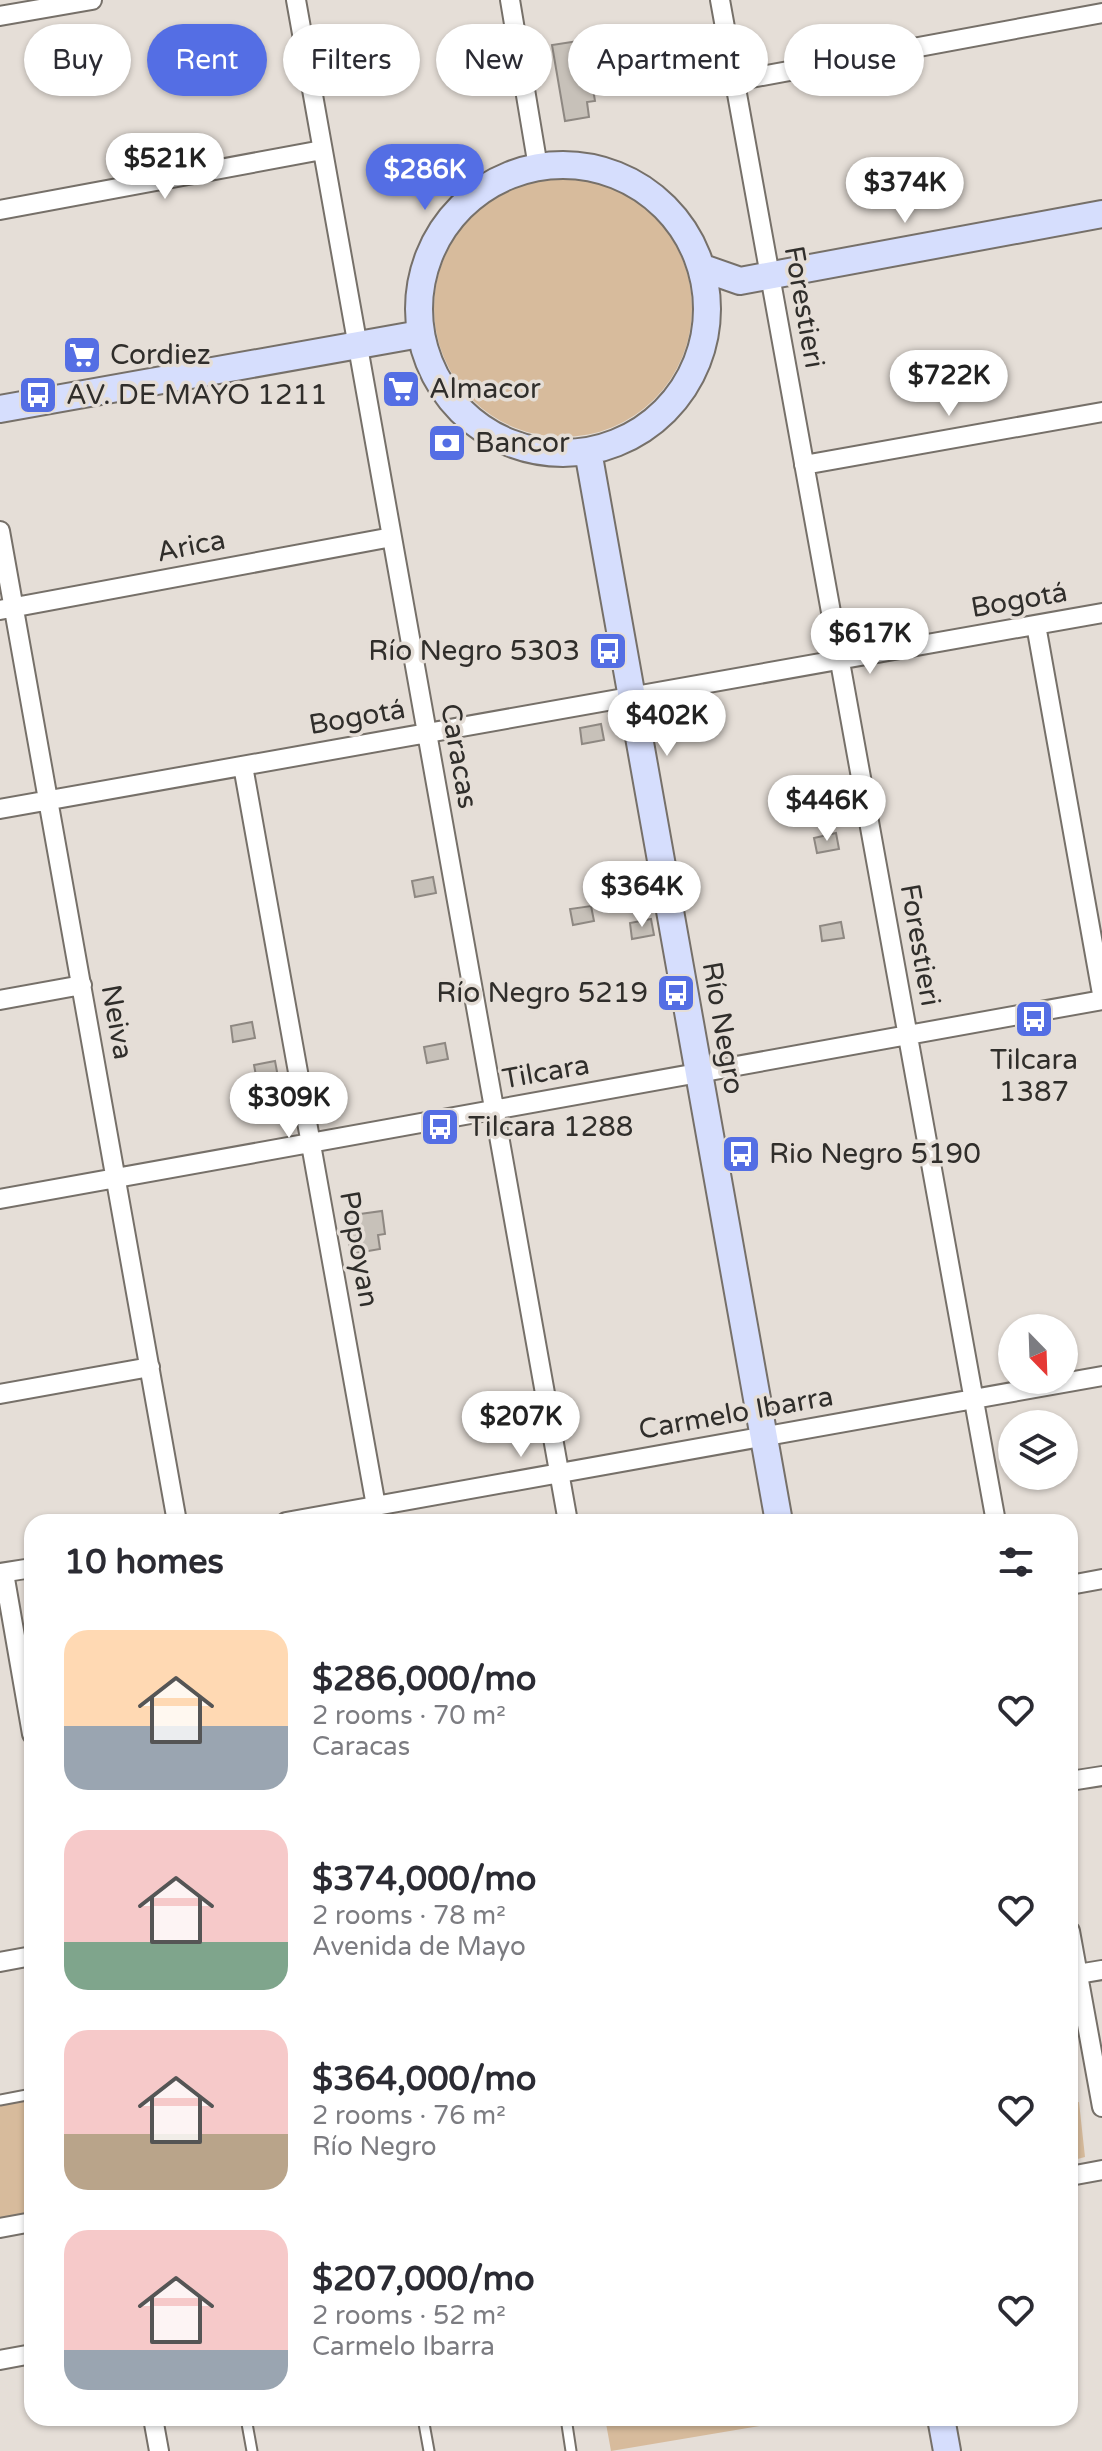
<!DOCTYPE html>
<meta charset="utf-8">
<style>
body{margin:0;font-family:"Varela Round",sans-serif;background:#f7f7f7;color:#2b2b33;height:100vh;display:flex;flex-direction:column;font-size:30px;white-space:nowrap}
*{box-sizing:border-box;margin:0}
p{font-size:26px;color:#7c7c81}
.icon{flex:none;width:44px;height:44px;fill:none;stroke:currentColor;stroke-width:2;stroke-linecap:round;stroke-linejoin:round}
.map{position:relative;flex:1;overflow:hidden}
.details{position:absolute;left:24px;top:1514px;width:1054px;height:912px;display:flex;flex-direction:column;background:#fff;border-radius:24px;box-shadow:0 2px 6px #0004}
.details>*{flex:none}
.top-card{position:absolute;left:24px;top:24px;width:1054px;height:72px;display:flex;gap:16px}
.needle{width:52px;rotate:157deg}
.controls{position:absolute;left:998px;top:1314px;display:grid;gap:16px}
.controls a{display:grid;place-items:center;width:80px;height:80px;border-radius:50%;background:#fff;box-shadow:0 2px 6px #0004;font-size:40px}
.price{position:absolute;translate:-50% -68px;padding:0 18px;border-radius:28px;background:#fff;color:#222;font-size:26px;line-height:52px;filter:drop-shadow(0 2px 4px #0008)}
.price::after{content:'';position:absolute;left:50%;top:48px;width:24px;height:18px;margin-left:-12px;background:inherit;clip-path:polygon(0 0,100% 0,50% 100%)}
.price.active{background:#546ee4;color:#fff}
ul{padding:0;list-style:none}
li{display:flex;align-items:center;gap:24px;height:200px;padding:0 40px}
li span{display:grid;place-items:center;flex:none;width:224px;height:160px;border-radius:24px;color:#555}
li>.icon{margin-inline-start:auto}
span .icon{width:96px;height:96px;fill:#fffc;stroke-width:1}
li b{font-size:34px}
h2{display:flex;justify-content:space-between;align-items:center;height:96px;padding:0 40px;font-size:34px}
.chip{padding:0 28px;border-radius:36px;background:#fff;box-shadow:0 2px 6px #0004;font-size:28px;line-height:72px}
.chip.active{background:#546ee4;color:#fff}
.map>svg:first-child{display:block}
</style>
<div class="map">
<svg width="1102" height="2451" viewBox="0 0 1102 2451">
<rect width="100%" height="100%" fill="#e5ded7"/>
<path fill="#d7bb9c" d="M434 308a129 129 0 1 1 258 0a129 129 0 1 1-258 0Z
M32,2098V2217L0,2223V2105Z
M1079,2102L1085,2157L1070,2161V2103Z
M605,2418H789L790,2421L611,2451Z"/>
<path fill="#c7c1b9" stroke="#8e8882" stroke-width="2" d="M585,40L595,101L587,102L589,117L565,121L552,45Z
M601,724L604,740L582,744L580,728Z
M836,833L839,849L817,853L814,838Z
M433,877L436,893L415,897L412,881Z
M591,906L594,921L573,925L570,909Z
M651,919L654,935L632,939L630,923Z
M841,922L844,938L822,941L820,926Z
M252,1022L255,1038L233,1042L231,1026Z
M445,1043L448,1059L427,1063L424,1047Z
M275,1061L278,1077L257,1081L254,1065Z
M382,1211L385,1234L378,1235L380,1249L351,1254L345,1216Z"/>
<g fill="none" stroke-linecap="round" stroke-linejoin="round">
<g stroke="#767069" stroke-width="13">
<path id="lane" d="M0,2100L32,2094
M246,2418L252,2451
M423,2418L429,2451
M566,2418L571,2451"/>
</g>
<g stroke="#767069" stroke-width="22">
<path id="street" d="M296,0L568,1522
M510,0L538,167
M720,0L996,1522
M0,16L92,0
M735,81L1102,13
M0,210L322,150
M804,465L1102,412
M0,531L177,1522
M0,610L392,537
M1036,625L1102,994
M243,766L376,1506
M0,809L1102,613
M0,1000L82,985
M0,1199L1102,1000
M0,1394L150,1367
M286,1522L1102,1376
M0,1573L32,1568
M4,1573L32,1734
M1070,1585L1102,1579
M1070,1781L1102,1776
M1070,1931L1102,2107
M0,1962L32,1956
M1078,1974L1102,1970
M1070,2176L1102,2170
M0,2228L32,2222
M0,2360L32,2354
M153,2418L159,2451"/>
</g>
<g stroke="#767069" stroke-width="30">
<path id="secondary" d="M419 309a144 144 0 1 1 288 0a144 144 0 1 1-288 0Z
M703,268L740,281L1102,214
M0,409L420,334
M588,451L779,1522
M941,2418L947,2451"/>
</g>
<use href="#lane" stroke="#fff" stroke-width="9"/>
<use href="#street" stroke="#fff" stroke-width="18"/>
<use href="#secondary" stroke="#d6defd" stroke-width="26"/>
</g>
<defs>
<g id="supermarket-square" transform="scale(2)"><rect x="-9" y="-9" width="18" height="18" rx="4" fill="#546ee4" stroke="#e5ded7"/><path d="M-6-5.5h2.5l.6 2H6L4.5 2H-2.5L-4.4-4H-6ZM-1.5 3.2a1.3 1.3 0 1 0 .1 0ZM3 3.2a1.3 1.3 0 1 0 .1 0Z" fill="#fff"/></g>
<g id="bus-square" transform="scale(2)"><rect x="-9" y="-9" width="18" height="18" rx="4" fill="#546ee4" stroke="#e5ded7"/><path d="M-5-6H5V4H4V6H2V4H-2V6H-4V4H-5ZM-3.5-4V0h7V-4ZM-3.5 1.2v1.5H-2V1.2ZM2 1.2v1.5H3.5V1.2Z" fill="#fff"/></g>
<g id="bank-square" transform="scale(2)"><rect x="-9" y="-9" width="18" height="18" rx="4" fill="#546ee4" stroke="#e5ded7"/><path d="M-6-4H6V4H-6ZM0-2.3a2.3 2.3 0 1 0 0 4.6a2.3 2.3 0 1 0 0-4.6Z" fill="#fff"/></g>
</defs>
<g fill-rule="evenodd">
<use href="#supermarket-square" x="82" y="355"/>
<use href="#supermarket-square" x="401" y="389"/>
<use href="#bus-square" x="38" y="395"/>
<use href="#bank-square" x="447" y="443"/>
<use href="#bus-square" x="608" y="651"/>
<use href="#bus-square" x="676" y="993"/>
<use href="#bus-square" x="1034" y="1019"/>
<use href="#bus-square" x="440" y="1127"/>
<use href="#bus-square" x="741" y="1154"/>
</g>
<g text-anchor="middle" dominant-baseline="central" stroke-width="7" stroke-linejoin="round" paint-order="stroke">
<g font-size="28" fill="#302e2b" stroke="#e5ded7">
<text transform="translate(804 307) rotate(80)">Forestieri</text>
<text transform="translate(191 546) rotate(-11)">Arica</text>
<text transform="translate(1019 600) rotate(-10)">Bogotá</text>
<text transform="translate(357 717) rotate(-10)">Bogotá</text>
<text transform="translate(459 756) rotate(80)">Caracas</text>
<text transform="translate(920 945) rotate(80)">Forestieri</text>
<text transform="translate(117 1022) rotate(80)">Neiva</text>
<text transform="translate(723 1028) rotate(80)">Río Negro</text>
<text transform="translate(546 1072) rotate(-10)">Tilcara</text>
<text transform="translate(359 1249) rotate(80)">Popoyan</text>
<text transform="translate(736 1413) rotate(-10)">Carmelo Ibarra</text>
</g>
<g font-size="28" fill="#302e2b" stroke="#e5ded7" text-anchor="start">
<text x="110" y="355">Cordiez</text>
<text x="429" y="389">Almacor</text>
<text x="66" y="395">AV. DE MAYO 1211</text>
<text x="475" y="443">Bancor</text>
<text x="580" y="651" text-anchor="end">Río Negro 5303</text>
<text x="648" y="993" text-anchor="end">Río Negro 5219</text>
<text x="1034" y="1060" text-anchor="middle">Tilcara<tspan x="1034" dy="32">1387</tspan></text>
<text x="468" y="1127">Tilcara 1288</text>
<text x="769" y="1154">Rio Negro 5190</text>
</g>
</g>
</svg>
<div class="controls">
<a><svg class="needle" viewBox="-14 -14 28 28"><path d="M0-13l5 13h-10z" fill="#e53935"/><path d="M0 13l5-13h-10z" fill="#7c7c81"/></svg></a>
<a><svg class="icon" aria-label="layers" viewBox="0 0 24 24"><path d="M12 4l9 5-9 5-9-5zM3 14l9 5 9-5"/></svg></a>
</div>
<b class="price" style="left:165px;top:201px">$521K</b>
<b class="price active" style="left:425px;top:212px">$286K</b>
<b class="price" style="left:905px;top:225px">$374K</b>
<b class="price" style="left:949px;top:418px">$722K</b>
<b class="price" style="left:870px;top:676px">$617K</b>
<b class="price" style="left:667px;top:758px">$402K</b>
<b class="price" style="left:827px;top:843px">$446K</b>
<b class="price" style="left:642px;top:929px">$364K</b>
<b class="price" style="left:289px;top:1140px">$309K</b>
<b class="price" style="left:521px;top:1459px">$207K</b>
<div class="top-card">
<a class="chip">Buy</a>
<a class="chip active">Rent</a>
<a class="chip">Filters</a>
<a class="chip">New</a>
<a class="chip">Apartment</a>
<a class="chip">House</a>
</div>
<section class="details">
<h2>10 homes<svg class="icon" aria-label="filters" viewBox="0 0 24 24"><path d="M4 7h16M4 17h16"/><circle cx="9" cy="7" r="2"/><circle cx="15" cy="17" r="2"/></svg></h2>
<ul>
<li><span style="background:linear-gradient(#ffd9b3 60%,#9aa5b1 0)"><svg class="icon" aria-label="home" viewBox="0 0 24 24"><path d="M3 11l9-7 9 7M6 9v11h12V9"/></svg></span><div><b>$286,000/mo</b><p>2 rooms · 70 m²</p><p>Caracas</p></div><svg class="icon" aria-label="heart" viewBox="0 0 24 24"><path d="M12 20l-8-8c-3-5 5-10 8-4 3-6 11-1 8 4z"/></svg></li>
<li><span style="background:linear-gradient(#f6c9c9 70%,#7fa58c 0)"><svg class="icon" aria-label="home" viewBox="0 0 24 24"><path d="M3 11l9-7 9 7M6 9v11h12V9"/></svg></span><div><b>$374,000/mo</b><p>2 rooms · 78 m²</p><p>Avenida de Mayo</p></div><svg class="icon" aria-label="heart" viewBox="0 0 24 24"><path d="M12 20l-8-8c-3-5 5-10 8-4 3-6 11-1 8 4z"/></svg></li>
<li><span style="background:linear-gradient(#f6c9c9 65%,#b9a48a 0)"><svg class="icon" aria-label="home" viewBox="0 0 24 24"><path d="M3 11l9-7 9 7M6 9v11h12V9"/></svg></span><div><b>$364,000/mo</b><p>2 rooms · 76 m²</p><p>Río Negro</p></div><svg class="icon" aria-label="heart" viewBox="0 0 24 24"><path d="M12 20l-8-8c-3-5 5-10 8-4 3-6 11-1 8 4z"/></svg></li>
<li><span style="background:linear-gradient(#f6c9c9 75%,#9aa5b1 0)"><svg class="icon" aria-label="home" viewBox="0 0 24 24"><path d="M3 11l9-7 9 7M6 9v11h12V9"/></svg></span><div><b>$207,000/mo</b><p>2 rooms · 52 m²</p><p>Carmelo Ibarra</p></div><svg class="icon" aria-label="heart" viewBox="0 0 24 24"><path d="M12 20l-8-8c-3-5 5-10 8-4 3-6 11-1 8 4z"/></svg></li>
</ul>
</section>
</div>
